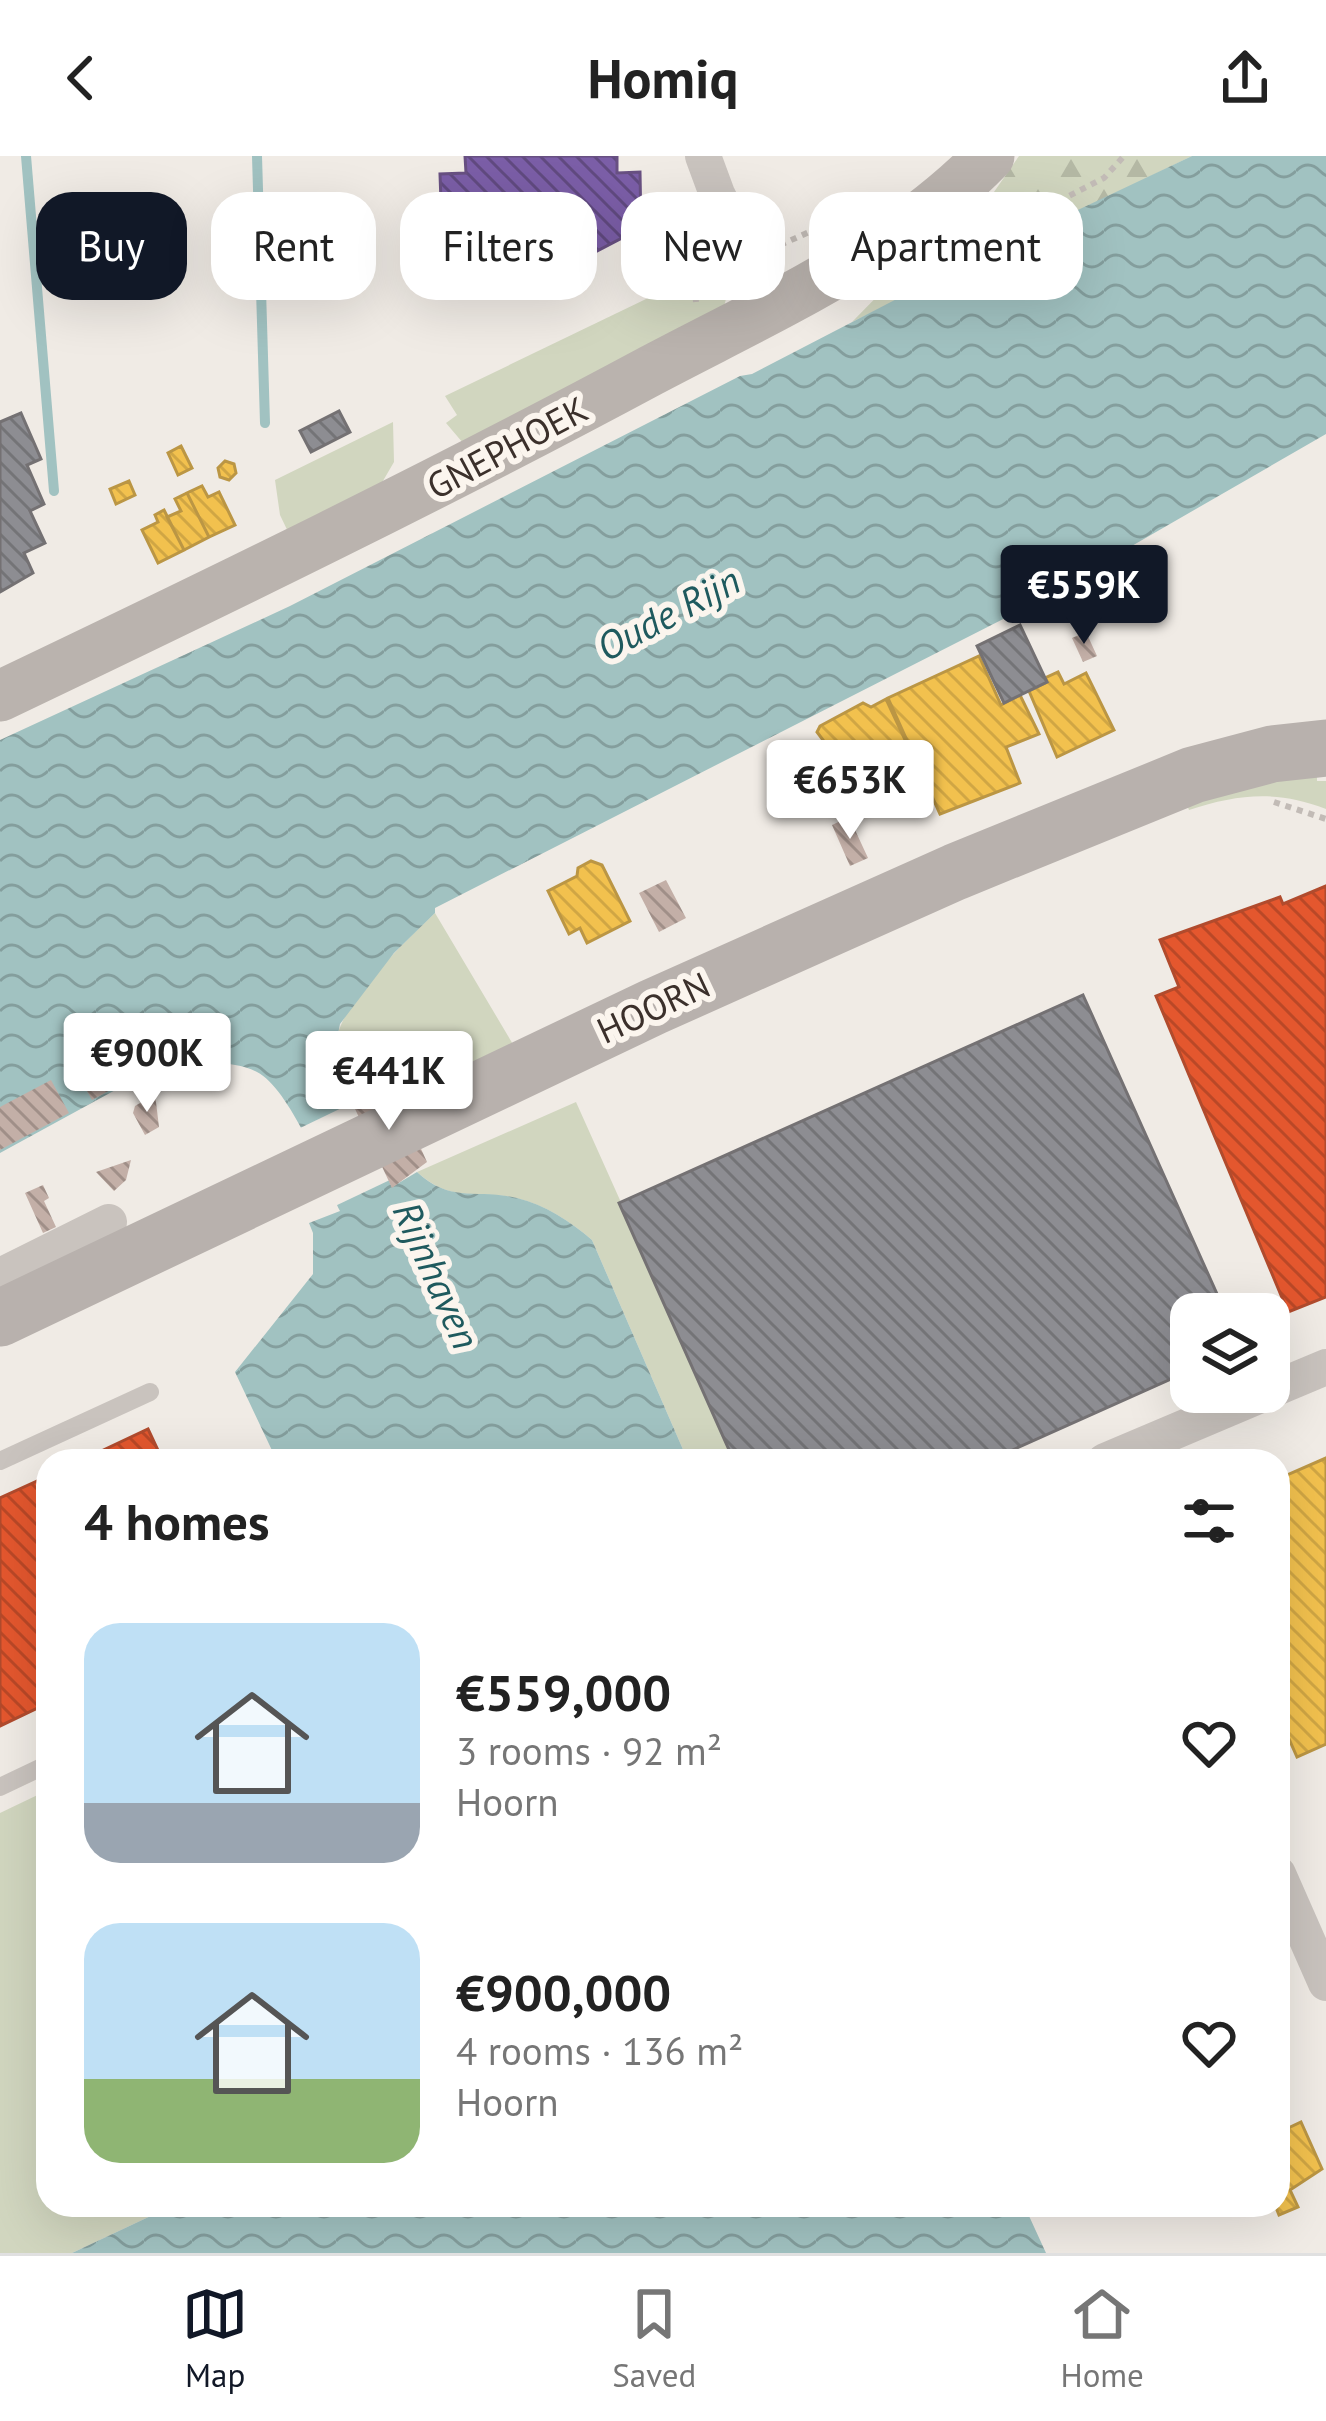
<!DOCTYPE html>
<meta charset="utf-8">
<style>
body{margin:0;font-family:"PT Sans",sans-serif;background:#f6f6f6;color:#222;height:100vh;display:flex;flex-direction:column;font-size:45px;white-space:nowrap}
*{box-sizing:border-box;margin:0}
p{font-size:39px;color:#767676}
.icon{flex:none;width:66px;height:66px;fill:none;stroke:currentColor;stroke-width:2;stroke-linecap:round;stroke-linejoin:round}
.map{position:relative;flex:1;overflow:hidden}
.details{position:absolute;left:36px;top:1293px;width:1254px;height:768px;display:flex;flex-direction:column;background:#fff;border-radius:36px;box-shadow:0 12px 48px #0002}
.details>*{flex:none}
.hud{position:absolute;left:36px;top:36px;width:1254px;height:108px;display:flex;gap:24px}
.controls{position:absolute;left:1170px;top:1137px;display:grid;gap:24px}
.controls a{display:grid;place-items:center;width:120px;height:120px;border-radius:24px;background:#fff;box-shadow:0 12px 48px #0002;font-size:60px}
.price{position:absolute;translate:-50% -102px;padding:0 27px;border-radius:12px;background:#fff;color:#222;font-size:39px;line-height:78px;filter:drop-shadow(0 3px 6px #0008)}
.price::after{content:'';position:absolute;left:50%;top:72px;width:36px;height:27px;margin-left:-18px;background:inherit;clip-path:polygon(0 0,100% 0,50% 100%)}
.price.selected{background:#111827;color:#fff}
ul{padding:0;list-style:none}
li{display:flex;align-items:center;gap:36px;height:300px;padding:0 48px}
li span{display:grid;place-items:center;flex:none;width:336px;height:240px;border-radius:36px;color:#555}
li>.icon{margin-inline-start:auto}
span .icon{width:144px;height:144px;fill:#fffc;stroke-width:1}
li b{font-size:51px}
h2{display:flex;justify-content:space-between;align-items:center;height:144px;padding:0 48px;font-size:51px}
.pill{padding:0 42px;border-radius:36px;background:#fff;box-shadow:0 12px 48px #0002;font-size:42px;line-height:108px}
.pill.selected{background:#111827;color:#fff}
header{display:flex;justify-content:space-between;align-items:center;height:156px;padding:0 48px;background:#fff;font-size:54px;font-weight:700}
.menu{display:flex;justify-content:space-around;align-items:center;height:168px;border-top:3px solid #e0e0e0;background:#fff;font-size:33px;color:#767676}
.menu a{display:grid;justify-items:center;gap:6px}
.menu .selected{color:#111827}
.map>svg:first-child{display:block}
</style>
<header><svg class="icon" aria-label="back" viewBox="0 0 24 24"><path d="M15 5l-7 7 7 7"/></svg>Homiq<svg class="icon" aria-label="share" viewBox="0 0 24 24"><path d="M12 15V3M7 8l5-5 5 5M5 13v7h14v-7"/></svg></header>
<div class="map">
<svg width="1326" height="2097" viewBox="0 0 1326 2097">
<defs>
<pattern id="forest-firs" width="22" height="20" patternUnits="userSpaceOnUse" patternTransform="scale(3)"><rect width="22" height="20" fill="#d1d6bf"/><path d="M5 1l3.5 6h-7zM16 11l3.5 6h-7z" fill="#b4b8a4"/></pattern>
<pattern id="water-waves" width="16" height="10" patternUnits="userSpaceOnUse" patternTransform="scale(3)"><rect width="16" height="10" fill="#a1c2c1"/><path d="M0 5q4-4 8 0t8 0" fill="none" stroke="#849e9d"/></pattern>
<pattern id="homes-back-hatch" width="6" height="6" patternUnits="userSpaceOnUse" patternTransform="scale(3)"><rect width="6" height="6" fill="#f2c14e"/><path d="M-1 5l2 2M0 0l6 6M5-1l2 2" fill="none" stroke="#d0a644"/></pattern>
<pattern id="shops-back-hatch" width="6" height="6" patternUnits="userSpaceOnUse" patternTransform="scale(3)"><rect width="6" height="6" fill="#e4572e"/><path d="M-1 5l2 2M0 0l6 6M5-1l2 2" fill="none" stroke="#ba4827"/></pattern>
<pattern id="offices-back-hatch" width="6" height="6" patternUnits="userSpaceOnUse" patternTransform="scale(3)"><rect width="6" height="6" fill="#7b5ea7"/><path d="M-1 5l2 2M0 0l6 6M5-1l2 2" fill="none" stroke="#614a80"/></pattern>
<pattern id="industry-back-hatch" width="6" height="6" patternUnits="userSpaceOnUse" patternTransform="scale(3)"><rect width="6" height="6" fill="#8d8d92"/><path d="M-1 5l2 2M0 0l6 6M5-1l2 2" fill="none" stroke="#747477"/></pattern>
<pattern id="building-back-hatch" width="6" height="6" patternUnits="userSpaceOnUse" patternTransform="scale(3)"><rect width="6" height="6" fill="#c3afa7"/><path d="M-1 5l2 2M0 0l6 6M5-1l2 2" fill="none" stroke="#a08f88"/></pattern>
</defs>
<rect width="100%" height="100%" fill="#f0ebe5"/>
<path fill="#d1d6bf" d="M727,104L731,122L724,151L463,287L446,267L457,259L445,240Z
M393,266L394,306L373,342L292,384L280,359L275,324Z
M1317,621V625H1326V653C1277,634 1238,638 1189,654L1184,641L1210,632Z
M435,757L514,890C472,909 426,934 379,936L376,931L349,940C345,926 337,909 336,894C332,853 406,785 435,757Z
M576,946L737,1305H688L592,1084C570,1065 545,1049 516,1042C475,1033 452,1048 417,1016Z
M48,1634V2049H174L72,2097H0V1657Z"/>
<path fill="url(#forest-firs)" d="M1019,0H1192L852,166L904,113L980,56Z"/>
<path fill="url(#water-waves)" d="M1192,0H1326V278L1019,455L435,752V757L394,797L340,868L335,893L350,947L392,1031L417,1016C452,1048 475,1032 517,1042C545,1049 570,1065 592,1084L688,1305H277L235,1216L313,1118V1077L309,1067L340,1055C324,1021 290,933 257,916C228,901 183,908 152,914L0,997V584L290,450L740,220L752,218L970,105Z
M174,2049H1024L1046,2097H72Z"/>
<path fill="#f0ebe5" d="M354,946L392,1023L333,1051L296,974Z"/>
<path fill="url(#homes-back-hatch)" stroke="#bb9644" stroke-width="3" d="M181,290L192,312L178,319L168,297Z
M225,305L234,308L236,317L229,324L220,321L218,312Z
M129,325L135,339L116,348L110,333Z
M202,330L208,341L219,336L235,369L209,381L187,337Z
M187,337L209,381L184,394L167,361L181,355L175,343Z
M164,354L184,394L158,407L142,374L158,366L155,359Z
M979,500L1001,549L1020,539L1039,578L1006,591L1020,627L940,658L888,542Z
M1058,516L1064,528L1086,517L1114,574L1057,601L1029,535L1047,526L1045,522Z
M886,543L915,605L855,637L842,611L835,615L830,608L838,604L817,576L820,570L863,547L871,551Z
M591,705L602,709L630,765L587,787L580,772L569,778L548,735L577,720L578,712Z
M1326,1302V1588L1297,1601L1278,1558V1323Z
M1301,1966L1322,2013L1290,2034L1298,2051L1279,2059L1275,2049H1278L1281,2017L1278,1977Z"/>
<path fill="url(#shops-back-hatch)" stroke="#b14b2d" stroke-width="3" d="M1326,730V1141L1288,1156L1156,840L1179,831L1160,784L1280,741L1283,748Z
M148,1273L163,1305H80Z
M48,1320V1547L0,1570V1342Z"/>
<path fill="url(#offices-back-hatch)" stroke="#685082" stroke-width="3" d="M465,0H617V17L640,16L641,72L536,127L507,68H486V72L474,73V68L444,69L442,74L440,18L466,17Z"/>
<path fill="url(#industry-back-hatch)" stroke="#747173" stroke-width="3" d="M339,255L350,276L311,296L300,275Z
M21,257L41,303L27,309L44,348L30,355L45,387L24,397L33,417L0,436V266Z
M1020,469L1047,526L1004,547L977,490Z
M1083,839L1226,1158H1191V1214L988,1305H734L619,1047Z"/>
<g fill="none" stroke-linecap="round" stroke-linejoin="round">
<path stroke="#a1c2c1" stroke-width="10" d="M26,0L54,335
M257,0L265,267"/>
</g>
<path fill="url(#building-back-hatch)" d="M1086,476L1097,500L1083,506L1072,482Z
M849,661L868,702L850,710L832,669Z
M666,724L686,762L659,776L639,737Z
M132,882L149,913L92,944L75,914Z
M51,924L69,957L0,994V951Z
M392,929L427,1006L392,1032L349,940L377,931L379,936Z
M155,938L159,971L145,979L133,957L135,950Z
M131,1004L126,1024L114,1035L96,1016Z
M43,1029L49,1042L44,1045L56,1071L43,1077L25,1037Z"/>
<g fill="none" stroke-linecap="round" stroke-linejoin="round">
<path stroke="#c2bbb6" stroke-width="6" stroke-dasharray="6 6" stroke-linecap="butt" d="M780,89L834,65
M920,116L1104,22L1124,0
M696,146C694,130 707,126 720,119
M1274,646L1326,663"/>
<path stroke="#c9c3be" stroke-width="18" d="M0,1305L150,1236
M0,1631L48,1608"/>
<path stroke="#c9c3be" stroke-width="36" d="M703,0L717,38L773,150
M0,1120L109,1066
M1269,1235L1326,1211
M1105,1305L1268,1236
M1278,1718L1326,1827"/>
<path stroke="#bab3ae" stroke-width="51" d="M0,540C220,435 438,329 652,214C771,151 894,98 989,0"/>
<path stroke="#b8b1ad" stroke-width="57" d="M0,1162L653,851L955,716L1193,619L1272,598L1326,592"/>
</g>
<g text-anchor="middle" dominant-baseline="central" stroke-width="12" stroke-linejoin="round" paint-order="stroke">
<g font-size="36" fill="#3b302b" stroke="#fbf5ee">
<text transform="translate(507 291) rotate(-28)">GNEPHOEK</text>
<text transform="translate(653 851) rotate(-25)">HOORN</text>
</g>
<g font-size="39" font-style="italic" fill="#1f5a5e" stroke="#fbf5ee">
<text transform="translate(668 457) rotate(-28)">Oude Rijn</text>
<text transform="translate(437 1119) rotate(66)">Rijnhaven</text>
</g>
</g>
</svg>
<div class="controls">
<a><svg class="icon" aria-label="layers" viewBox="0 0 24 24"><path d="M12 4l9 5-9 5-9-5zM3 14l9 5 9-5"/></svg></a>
</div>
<b class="price selected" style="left:1084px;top:491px">€559K</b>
<b class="price" style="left:850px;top:686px">€653K</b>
<b class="price" style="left:147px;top:959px">€900K</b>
<b class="price" style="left:389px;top:977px">€441K</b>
<div class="hud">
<a class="pill selected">Buy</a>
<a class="pill">Rent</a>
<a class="pill">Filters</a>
<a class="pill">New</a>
<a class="pill">Apartment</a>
</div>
<section class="details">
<h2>4 homes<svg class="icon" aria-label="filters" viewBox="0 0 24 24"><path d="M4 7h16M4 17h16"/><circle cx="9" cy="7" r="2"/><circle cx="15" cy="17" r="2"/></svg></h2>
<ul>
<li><span style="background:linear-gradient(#bfe0f5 75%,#9aa5b1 0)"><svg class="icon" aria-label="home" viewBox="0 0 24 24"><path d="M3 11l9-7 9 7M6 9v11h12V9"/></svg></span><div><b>€559,000</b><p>3 rooms · 92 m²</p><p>Hoorn</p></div><svg class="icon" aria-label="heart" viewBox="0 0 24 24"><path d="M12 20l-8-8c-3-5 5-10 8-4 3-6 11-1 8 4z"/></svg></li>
<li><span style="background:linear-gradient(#bfe0f5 65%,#8fb573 0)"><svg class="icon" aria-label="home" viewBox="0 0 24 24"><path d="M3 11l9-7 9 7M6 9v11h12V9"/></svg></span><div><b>€900,000</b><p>4 rooms · 136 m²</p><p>Hoorn</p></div><svg class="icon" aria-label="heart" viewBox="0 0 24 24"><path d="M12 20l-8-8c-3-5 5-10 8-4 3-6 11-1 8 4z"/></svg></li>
</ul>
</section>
</div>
<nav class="menu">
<a class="selected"><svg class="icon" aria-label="map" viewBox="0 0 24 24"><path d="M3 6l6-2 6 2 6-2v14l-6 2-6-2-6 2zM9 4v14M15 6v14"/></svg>Map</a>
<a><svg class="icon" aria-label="saved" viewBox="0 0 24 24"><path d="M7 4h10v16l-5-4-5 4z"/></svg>Saved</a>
<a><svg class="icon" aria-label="home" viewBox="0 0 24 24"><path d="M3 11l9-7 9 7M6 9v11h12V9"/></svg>Home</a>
</nav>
